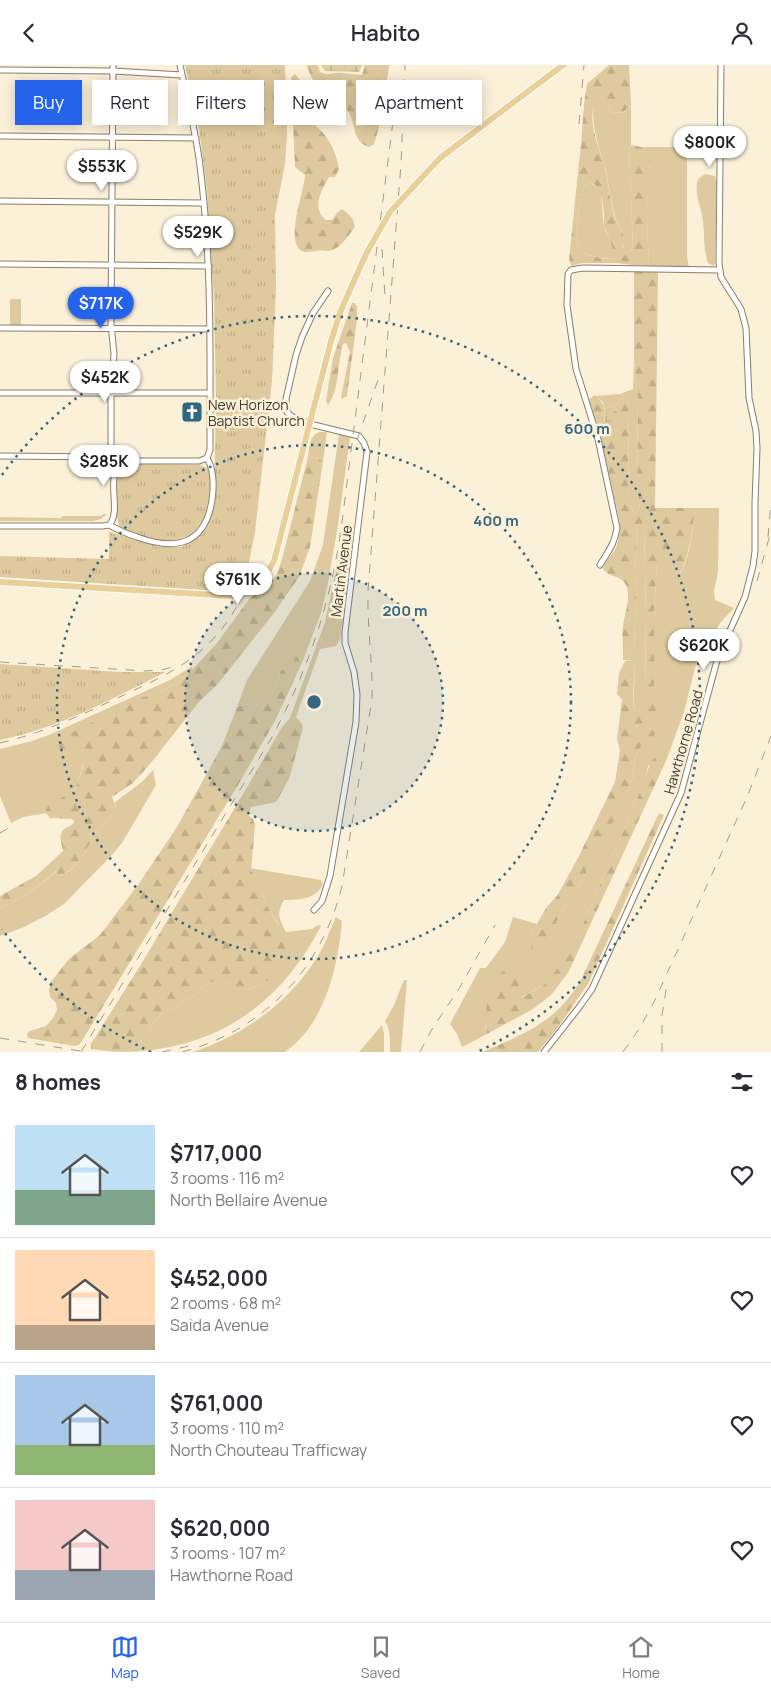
<!DOCTYPE html>
<meta charset="utf-8">
<style>
body{margin:0;font-family:Manrope,sans-serif;background:#f2f2f3;color:#2b2b33;height:100vh;display:flex;flex-direction:column;font-size:19px;white-space:nowrap}
*{box-sizing:border-box;margin:0}
p{font-size:16px;color:#7c7c81}
.icon{flex:none;width:28px;height:28px;fill:none;stroke:currentColor;stroke-width:2;stroke-linecap:round;stroke-linejoin:round}
.map{position:relative;height:987px;overflow:hidden}
.details{display:flex;flex-direction:column;background:#fff;flex:1}
.details>*{flex:none}
.top-card{position:absolute;left:15px;top:15px;width:500px;height:45px;display:flex;gap:10px}
.price{position:absolute;translate:-50% -42px;padding:0 11px;border-radius:18px;background:#fff;color:#222;font-size:16px;line-height:32px;filter:drop-shadow(0 1px 2px #0008)}
.price::after{content:'';position:absolute;left:50%;top:30px;width:15px;height:11px;margin-left:-8px;background:inherit;clip-path:polygon(0 0,100% 0,50% 100%)}
.price.selected{background:#2563eb;color:#fff}
ul{padding:0;list-style:none}
li{display:flex;align-items:center;gap:15px;height:125px;padding:0 15px}
li+li{border-top:1px solid #e1e1e2}
li span{display:grid;place-items:center;flex:none;width:140px;height:100px;border-radius:0px;color:#555}
li>.icon{margin-inline-start:auto}
span .icon{width:60px;height:60px;fill:#fffc;stroke-width:1}
li b{font-size:21px}
h2{display:flex;justify-content:space-between;align-items:center;height:60px;padding:0 15px;font-size:21px}
.tag{padding:0 18px;border-radius:0px;background:#fff;box-shadow:0 2px 12px #0003;font-size:18px;line-height:45px}
.tag.selected{background:#2563eb;color:#fff}
header{display:flex;justify-content:space-between;align-items:center;height:65px;padding:0 15px;background:#fff;font-size:22px;font-weight:600}
.menu{display:flex;justify-content:space-around;align-items:center;height:70px;border-top:1px solid #e1e1e2;background:#fff;font-size:14px;color:#7c7c81}
.menu a{display:grid;justify-items:center;gap:2px}
.menu .selected{color:#2563eb}
.map>svg:first-child{display:block}
</style>
<header><svg class="icon" aria-label="back" viewBox="0 0 24 24"><path d="M15 5l-7 7 7 7"/></svg>Habito<svg class="icon" aria-label="person" viewBox="0 0 24 24"><circle cx="12" cy="8" r="4"/><path d="M4 21q1-7 8-7t8 7"/></svg></header>
<div class="map">
<svg width="771" height="987" viewBox="0 0 771 987">
<defs>
<pattern id="forest-firs" width="22" height="20" patternUnits="userSpaceOnUse" patternTransform="scale(1.25)"><rect width="22" height="20" fill="#dfca9f"/><path d="M5 1l3.5 6h-7zM16 11l3.5 6h-7z" fill="#c1ae89"/></pattern>
<pattern id="wetland-marsh" width="20" height="14" patternUnits="userSpaceOnUse" patternTransform="scale(1.25)"><rect width="20" height="14" fill="#dfca9f"/><path d="M1 5h8M5 5V1M11 12h8M15 12V8" fill="none" stroke="#c1ae89"/></pattern>
<pattern id="park-tufts" width="24" height="20" patternUnits="userSpaceOnUse" patternTransform="scale(1.25)"><rect width="24" height="20" fill="#dfca9f"/><path d="M3 7l-1-3M5 7V3M7 7l1-3M15 17l-1-3M17 17v-4M19 17l1-3" fill="none" stroke="#c1ae89"/></pattern>
</defs>
<rect width="100%" height="100%" fill="#fbf0d8"/>
<path fill="#dfca9f" d="M600,36L608,37L611,40L609,43L610,47L624,48L631,40V80L629,84L633,182C630,187 624,193 618,194C612,195 585,191 580,186C573,177 579,129 585,120L591,118C607,128 600,150 605,164C607,170 611,173 611,179L620,184L624,181C625,168 617,160 614,148C610,134 609,120 606,106C600,83 590,62 594,37Z
M641,82H687V191L689,203L649,202C648,182 647,162 647,143C647,123 653,104 646,85Z
M705,109L715,111L717,118L715,198L714,201L708,198C702,181 706,163 701,146C699,137 695,127 697,118C698,113 701,112 705,109Z
M10,234H21V261H10Z
M634,294L638,336L637,422L640,442L635,449L628,435L629,339L628,334L622,333L615,342L610,341L605,344L603,337L595,331L620,329L633,324Z
M320,367H327L323,396L316,393L308,392C310,382 309,370 320,367Z
M339,369L350,372L338,460L327,523L321,548L302,598L300,592L293,599L281,605C277,620 270,640 253,640C246,640 244,639 237,642L247,615L310,516L323,480Z
M695,443H719L718,507L714,526L715,535L734,543L721,557L698,591L684,647L666,696L662,693L648,701L645,721L639,729L582,861L562,899L544,920L520,933L515,927L485,961L487,969L462,982L457,969L450,959L480,903H486L505,877L513,852L537,859L531,871L549,878L557,856L593,796L632,715L635,692L650,664H637L636,659L643,645H635C630,628 638,613 633,596L623,595V585L631,588L635,584L634,563L637,541L635,510L637,458L644,461L646,551L645,627L654,620V553L657,496H670L678,512C691,493 692,466 695,443Z
M104,449H107L101,454L93,456H0V452L61,453L62,451H100Z
M345,461L354,463L340,575L336,581L320,584L296,652L293,654L290,653L325,557Z
M191,602L193,604L177,618L162,626L143,632L117,646L65,688L77,689L82,691L84,695C83,701 76,724 73,727L46,744V748L23,752L11,758L0,731V684L32,676L49,670L170,615Z
M153,705L156,720L122,778L110,792L64,839L47,850L24,862L0,871V843C22,833 39,822 57,806L60,811C79,804 85,784 96,769C103,761 110,753 116,743L115,737L142,717Z
M250,803L321,815L323,819C317,834 299,835 284,835C276,850 279,853 286,867L312,864L318,860L321,861C278,944 211,987 117,987L137,983L144,970L150,965L153,957L162,948L175,943L195,930L205,920L214,916H221L230,919L240,925H248L268,916L279,860L266,839L257,812L251,806Z
M336,852L342,856C338,902 325,959 285,987H193C247,969 294,934 322,884C327,874 331,862 336,852Z
M404,915H407L401,987H390C390,977 391,965 385,956L394,940Z
M382,960L384,969V987H359Z"/>
<path fill="url(#forest-firs)" d="M307,0H318L320,7L326,9L341,8L362,10L365,0H389L383,48L374,79L369,82C352,77 356,58 348,46C343,39 336,37 329,33C318,26 310,12 307,0Z
M609,0H629L631,40L623,48L610,47L609,43L611,40L608,37H595C586,61 602,85 606,108C609,122 610,136 614,150C617,160 625,168 625,179L620,184L613,185L610,174L604,161V148L602,134L595,120L591,118L585,120C579,129 573,177 580,186C585,191 612,196 618,194C624,192 630,187 633,182L629,84L631,80L641,82L646,85C654,104 647,123 647,143C647,162 648,182 649,202L617,198H582L572,201L569,195L579,97C583,72 582,45 587,19Z
M295,9L305,21C304,34 305,46 313,58C316,62 321,65 324,69C332,79 337,92 339,104L335,112H329C321,126 311,143 326,155H332L337,148L342,144C350,150 353,152 355,162C348,171 340,184 329,186C325,186 321,185 317,186C313,186 309,187 305,187C282,182 305,125 305,110L295,102L291,13Z
M634,207H658L655,443H695C692,466 690,492 678,512L670,496H657L654,553V620L653,630L649,631L645,627L646,551L644,461L637,459L635,510L637,541L634,563L635,584L631,588L623,585C623,578 622,569 623,562C624,548 634,528 623,516C617,510 607,511 603,504C605,495 612,491 616,483C619,475 620,466 620,458L600,369L589,335L594,330C613,344 599,350 608,365L613,364L618,350L615,342L622,333L628,334L629,339L628,435L635,449L640,442L637,422L638,336L634,294Z
M352,238H355L357,242V254L347,331L342,334L341,332L350,287L346,278L343,279C337,298 340,324 328,340L326,336L333,293Z
M308,392L316,393L323,396L310,482L299,512L274,548L217,620L199,637L150,699L133,718L112,732L116,743C110,753 103,761 96,769C85,784 79,804 59,811L56,806C39,822 22,833 0,843V831L36,811L63,786C62,779 58,771 63,765C66,762 71,761 74,758V756L72,754L50,753L46,748V744L49,740L75,725C77,715 87,700 82,691L61,687L58,680L59,674L143,632L162,626L177,618L193,604L217,578L249,534L268,520L277,509L282,494Z
M296,591L300,592L302,598L275,656L238,720L80,979L75,981L28,973L27,969L30,966L46,961L53,953L57,945L56,938L50,932L49,925L51,917L69,894L100,870L140,817L177,762L222,681L237,642C244,639 246,640 253,640C270,640 277,620 281,605L293,599Z
M625,596H633C638,614 629,628 635,645H643L652,637L659,639L660,647L654,657L636,659L637,664H651L655,667L654,674L641,681L635,692L632,715L614,755L593,796L557,856L549,878L538,887L531,883V871L537,859L546,843L557,831L578,793L615,717L620,685L617,674L622,635L617,629L619,608Z
M296,652L302,659L303,663L289,714L276,737L251,742L248,750L253,754L255,760L251,806L263,819L262,828L266,839L285,871L289,887L284,899L268,916L248,925H240L230,919L221,916H214L205,920L195,930L175,943L162,948L153,957L150,965L144,970L137,983L117,987L91,984V979L140,901L249,719L282,662L290,653L293,654Z
M654,693H662L666,696L568,908L551,930L533,944L487,969C484,957 487,927 493,917C496,911 503,907 508,903L520,904L526,909L515,927L521,933L544,920L562,898L582,861L639,729C649,716 644,706 654,693Z
M659,748L664,750L588,919L556,965L538,987H482C506,977 531,967 552,950C563,941 572,929 580,917Z"/>
<path fill="url(#wetland-marsh)" d="M321,0H362L359,7L325,6Z
M610,341L615,342L618,350V360L613,364L608,365L605,360V344Z"/>
<path fill="url(#park-tufts)" d="M185,0H285L287,71L285,99L275,150L276,223L272,316L255,467L244,523L236,527L0,512V491L109,494V467L160,482H182L206,464L214,434L216,333L214,235L207,125L199,64Z
M133,399L200,400L207,403C212,413 210,427 208,438C200,477 174,481 140,470C133,468 125,466 119,462C116,452 115,416 119,408C122,402 127,400 133,399Z
M0,599L120,607H166C112,634 59,663 0,675Z"/>
<g fill="none" stroke-linecap="round" stroke-linejoin="round">
<g stroke="#897f6a" stroke-width="7">
<path id="minor" d="M113,0L111,259L114,289L111,328V392L120,401
M180,0C187,34 196,67 200,101C212,195 210,290 210,385L207,393
M0,5L113,6L182,10
M0,71L196,73
M0,136L204,138
M0,199L209,201
M0,263L210,264
M0,328H210
M0,391L111,392
M109,460C125,444 97,398 133,396H199L207,393
M0,461H102L109,460C118,465 127,469 137,472C176,486 205,480 212,435C214,421 214,405 207,393
M600,500C608,486 614,481 617,463L598,374L576,304L567,240L568,209L571,205L583,203L719,205
M314,845L322,836L330,811L356,657L357,629L354,607L345,578V567L367,387L364,378L359,371L310,359L291,351L287,347L286,334L296,290L302,272L313,248L328,226
M544,987L580,941L592,924L681,728L718,592L745,532L753,501L755,486V438L757,383L756,366L749,333L746,263L741,244L721,212L719,198L721,0"/>
</g>
<g stroke="#fff" stroke-width="8">
<path id="major" d="M0,517L233,531C255,523 263,517 274,496L331,276L341,245"/>
</g>
<use href="#minor" stroke="#fff" stroke-width="5"/>
<use href="#major" stroke="#e9d098" stroke-width="6"/>
<path stroke="#a59d8c" stroke-width="1" stroke-dasharray="9 9" stroke-linecap="butt" d="M579,59L584,0
M382,184L385,232
M357,375L379,312
M768,472L771,437
M757,516L771,466
M0,597L146,606L161,605L173,602
M0,678C39,669 75,653 111,636C164,611 207,595 237,541
M0,768L12,761
M0,973L86,987
M81,987L272,672C308,605 330,540 341,465L398,17
M162,987L189,981
M182,987C265,965 322,903 342,821L372,634C373,598 367,562 368,526L401,99L405,0
M420,987L432,964L460,922L495,860
M623,987L639,964L654,937L747,732L771,671
M662,987V950L667,919"/>
<g stroke="#fff" stroke-width="8" stroke-linecap="butt">
<path id="major-bridge" d="M341,245L366,189L390,147L440,93L563,0"/>
</g>
<use href="#major-bridge" stroke="#e9d098" stroke-width="6"/>
</g>
<circle cx="314" cy="637" r="129" fill="#336683" fill-opacity=".12"/>
<g fill="none" stroke="#336683" stroke-width="2.5" stroke-dasharray="2.5 5">
<circle cx="314" cy="637" r="129"/>
<circle cx="314" cy="637" r="257"/>
<path d="M151 987A386 386 0 0 1 2 864M2 410A386 386 0 1 1 477 987"/>
</g>
<defs>
<g id="church-square" transform="scale(1.125)"><rect x="-9" y="-9" width="18" height="18" rx="4" fill="#336683" stroke="#fbf0d8"/><path d="M-1.2-6h2.4v3.5h3.3v2.4h-3.3V6h-2.4V-.1h-3.3v-2.4h3.3Z" fill="#fff"/></g>
</defs>
<g fill-rule="evenodd">
<use href="#church-square" x="192" y="347"/>
</g>
<g text-anchor="middle" dominant-baseline="central" stroke-width="5" stroke-linejoin="round" paint-order="stroke">
<g font-size="14" fill="#413c33" stroke="#fbf0d8" text-anchor="start">
<text x="208" y="339">New Horizon<tspan x="208" dy="16">Baptist Church</tspan></text>
</g>
<g font-size="14" fill="#413c33" stroke="#fbf0d8">
<text transform="translate(341 506) rotate(-83)">Martin Avenue</text>
<text transform="translate(683 677) rotate(-74)">Hawthorne Road</text>
</g>
</g>
<circle cx="314" cy="637" r="8" fill="#336683" stroke="#fbf0d8" stroke-width="2.5"/>
<g font-size="15" text-anchor="middle" font-weight="bold" fill="#336683" stroke="#fbf0d8" stroke-width="5" stroke-linejoin="round" paint-order="stroke">
<text x="587" y="369">600 m</text>
<text x="496" y="461">400 m</text>
<text x="405" y="551">200 m</text>
</g>
</svg>
<b class="price" style="left:710px;top:103px">$800K</b>
<b class="price" style="left:102px;top:127px">$553K</b>
<b class="price" style="left:198px;top:193px">$529K</b>
<b class="price selected" style="left:101px;top:264px">$717K</b>
<b class="price" style="left:105px;top:338px">$452K</b>
<b class="price" style="left:104px;top:422px">$285K</b>
<b class="price" style="left:238px;top:540px">$761K</b>
<b class="price" style="left:704px;top:606px">$620K</b>
<div class="top-card">
<a class="tag selected">Buy</a>
<a class="tag">Rent</a>
<a class="tag">Filters</a>
<a class="tag">New</a>
<a class="tag">Apartment</a>
</div>
</div>
<section class="details">
<h2>8 homes<svg class="icon" aria-label="filters" viewBox="0 0 24 24"><path d="M4 7h16M4 17h16"/><circle cx="9" cy="7" r="2"/><circle cx="15" cy="17" r="2"/></svg></h2>
<ul>
<li><span style="background:linear-gradient(#bfe0f5 65%,#7fa58c 0)"><svg class="icon" aria-label="home" viewBox="0 0 24 24"><path d="M3 11l9-7 9 7M6 9v11h12V9"/></svg></span><div><b>$717,000</b><p>3 rooms · 116 m²</p><p>North Bellaire Avenue</p></div><svg class="icon" aria-label="heart" viewBox="0 0 24 24"><path d="M12 20l-8-8c-3-5 5-10 8-4 3-6 11-1 8 4z"/></svg></li>
<li><span style="background:linear-gradient(#ffd9b3 75%,#b9a48a 0)"><svg class="icon" aria-label="home" viewBox="0 0 24 24"><path d="M3 11l9-7 9 7M6 9v11h12V9"/></svg></span><div><b>$452,000</b><p>2 rooms · 68 m²</p><p>Saida Avenue</p></div><svg class="icon" aria-label="heart" viewBox="0 0 24 24"><path d="M12 20l-8-8c-3-5 5-10 8-4 3-6 11-1 8 4z"/></svg></li>
<li><span style="background:linear-gradient(#a9c7e8 70%,#8fb573 0)"><svg class="icon" aria-label="home" viewBox="0 0 24 24"><path d="M3 11l9-7 9 7M6 9v11h12V9"/></svg></span><div><b>$761,000</b><p>3 rooms · 110 m²</p><p>North Chouteau Trafficway</p></div><svg class="icon" aria-label="heart" viewBox="0 0 24 24"><path d="M12 20l-8-8c-3-5 5-10 8-4 3-6 11-1 8 4z"/></svg></li>
<li><span style="background:linear-gradient(#f6c9c9 70%,#9aa5b1 0)"><svg class="icon" aria-label="home" viewBox="0 0 24 24"><path d="M3 11l9-7 9 7M6 9v11h12V9"/></svg></span><div><b>$620,000</b><p>3 rooms · 107 m²</p><p>Hawthorne Road</p></div><svg class="icon" aria-label="heart" viewBox="0 0 24 24"><path d="M12 20l-8-8c-3-5 5-10 8-4 3-6 11-1 8 4z"/></svg></li>
</ul>
</section>
<nav class="menu">
<a class="selected"><svg class="icon" aria-label="map" viewBox="0 0 24 24"><path d="M3 6l6-2 6 2 6-2v14l-6 2-6-2-6 2zM9 4v14M15 6v14"/></svg>Map</a>
<a><svg class="icon" aria-label="saved" viewBox="0 0 24 24"><path d="M7 4h10v16l-5-4-5 4z"/></svg>Saved</a>
<a><svg class="icon" aria-label="home" viewBox="0 0 24 24"><path d="M3 11l9-7 9 7M6 9v11h12V9"/></svg>Home</a>
</nav>
